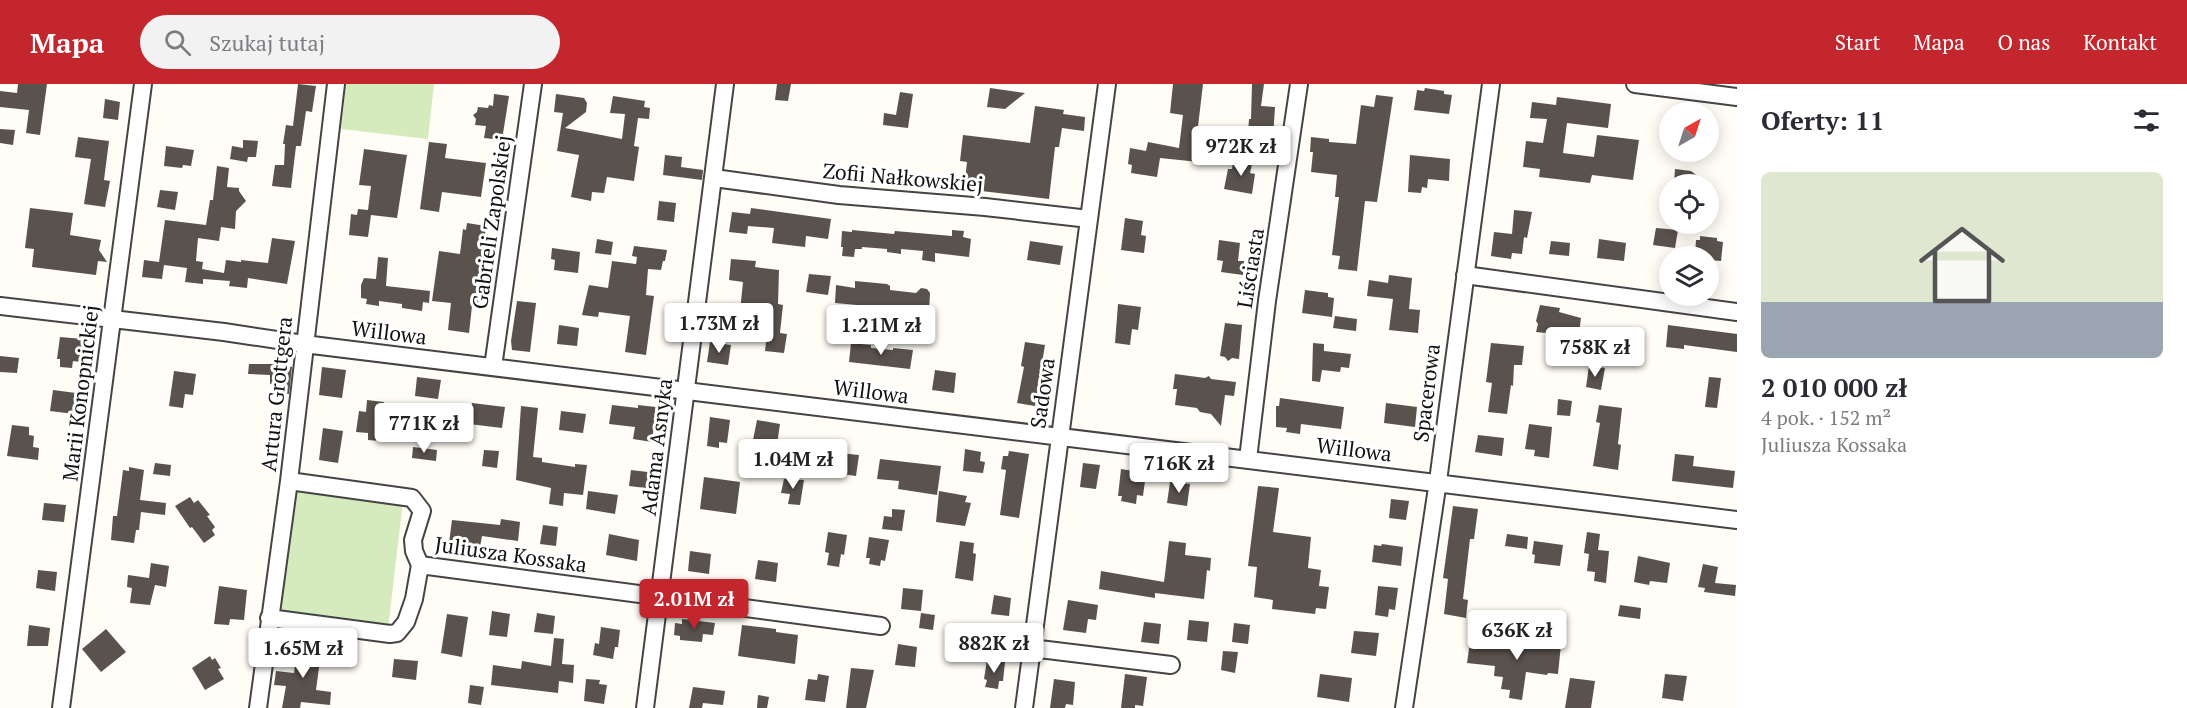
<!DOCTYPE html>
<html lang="pl">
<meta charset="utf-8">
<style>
body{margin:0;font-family:"PT Serif",serif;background:#f2f2f3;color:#2b2b33;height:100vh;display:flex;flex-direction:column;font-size:22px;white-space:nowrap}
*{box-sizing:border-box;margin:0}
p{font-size:20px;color:#7c7c81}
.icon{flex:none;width:33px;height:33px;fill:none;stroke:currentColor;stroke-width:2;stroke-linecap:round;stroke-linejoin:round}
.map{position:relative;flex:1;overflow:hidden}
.details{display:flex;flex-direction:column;background:#fff;width:450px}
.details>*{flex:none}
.needle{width:39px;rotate:39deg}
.fabs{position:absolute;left:1659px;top:18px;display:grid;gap:12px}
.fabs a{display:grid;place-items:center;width:60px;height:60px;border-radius:50%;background:#fff;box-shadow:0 3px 15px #0003;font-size:30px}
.price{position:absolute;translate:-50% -51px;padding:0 14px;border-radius:6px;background:#fff;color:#222;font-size:20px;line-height:39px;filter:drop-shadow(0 2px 3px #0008)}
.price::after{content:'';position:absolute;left:50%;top:36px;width:18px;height:14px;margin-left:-9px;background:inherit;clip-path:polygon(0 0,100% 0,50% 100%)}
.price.selected{background:#c4262e;color:#fff}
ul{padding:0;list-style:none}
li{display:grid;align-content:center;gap:12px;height:318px;padding:0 24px}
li+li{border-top:2px solid #e1e1e2}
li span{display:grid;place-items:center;height:186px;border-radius:9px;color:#555}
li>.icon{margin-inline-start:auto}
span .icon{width:108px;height:108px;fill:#fffc;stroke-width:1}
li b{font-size:26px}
h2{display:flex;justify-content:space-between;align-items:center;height:72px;padding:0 24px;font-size:26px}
header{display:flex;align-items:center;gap:36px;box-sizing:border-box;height:84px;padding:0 30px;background:#c4262e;color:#fff}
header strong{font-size:28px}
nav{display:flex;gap:33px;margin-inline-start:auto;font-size:21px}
.search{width:420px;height:54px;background:#f2f2f3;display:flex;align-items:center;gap:15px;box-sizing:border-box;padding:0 21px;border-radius:33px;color:#7c7c81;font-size:22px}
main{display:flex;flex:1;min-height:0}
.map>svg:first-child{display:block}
</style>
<header>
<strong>Mapa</strong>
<div class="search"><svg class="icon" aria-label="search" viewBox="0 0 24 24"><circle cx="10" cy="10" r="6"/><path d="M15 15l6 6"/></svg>Szukaj tutaj</div>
<nav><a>Start</a><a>Mapa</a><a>O nas</a><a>Kontakt</a></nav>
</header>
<main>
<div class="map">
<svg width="1737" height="624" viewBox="0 0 1737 624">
<rect width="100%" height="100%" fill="#fffdf5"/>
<path fill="#d5ebbd" d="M346,0H434L428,55L341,45Z
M296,403L403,417L388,545L279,530Z"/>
<path fill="#5a524d" d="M18,0H47L40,51L26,49L29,26L0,23V7L17,9Z
M298,0L316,2L312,28L306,27L301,62H296L291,104L272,102L275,81H284L285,60H283L286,41L293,42Z
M777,0H791L788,17L775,16Z
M1173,0H1203L1197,51L1202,52L1199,78L1160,74L1157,93L1131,89L1132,81L1128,80L1130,64L1146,67L1148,58L1179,64L1183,31L1170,29Z
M1252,0H1264L1261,22L1275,23L1273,54L1255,53L1254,50H1248L1249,35H1251Z
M990,4L1025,9L1005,25L987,23Z
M1425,4L1444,7V10L1452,11L1449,30L1414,26L1417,6L1424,7Z
M900,8L913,10L908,44L883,41L884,29L896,31Z
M494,10L509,12L502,56L484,54L486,42L475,41L476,35L473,31L477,28L478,23L488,24L489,21L493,22Z
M556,10L584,14L587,19L586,28L565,44L622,55L625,30L610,29L613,12L645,17L644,23L650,24L649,35L638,34L634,62L639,63L634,97L607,93L604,109L592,108L591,117L571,113L579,71L557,67L563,29L554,28Z
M1376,11L1393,13L1377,118L1365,117L1357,187L1338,185L1340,172L1332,171L1339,113H1335L1337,91L1311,88L1313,68H1310L1311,53L1329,55V58L1356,60L1361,21L1374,23Z
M1557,13L1611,20L1608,44L1567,39L1563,69L1594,73L1597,51L1639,56L1633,96L1592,91L1590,99L1539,93L1540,85L1523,83L1526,57L1543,59L1547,35L1530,34L1532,18L1556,21Z
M105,15L120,18L118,36L103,34Z
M1035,22L1064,26L1063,30L1085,33L1084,47L1062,44L1059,63H1055L1049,115L964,105L967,78L960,77L963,51L1030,59Z
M0,45L15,46L13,61L0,59Z
M78,53L109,57L104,96L110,97L105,123L84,120L91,75L75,73Z
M243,56L258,57L256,73H248L247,78L230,75L232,62L243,64Z
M429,58L447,60L445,74L486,79L481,113L442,108L439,128L420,125Z
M166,62L194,66L191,82L183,81L182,84L164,82Z
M364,65L407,71L397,134L371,131L368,153L349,151L351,130L357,131L358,125L368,126L371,102L359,101Z
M665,71L682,73L681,83L703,86L702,96L663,91Z
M1410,71L1450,75L1449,97L1428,95L1427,104L1422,103L1421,109L1408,108Z
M1239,74L1253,76L1250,89L1255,90L1252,110L1224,105L1228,85H1232L1233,78Z
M217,82L229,84L227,103L239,104V107L246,117L236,127L235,145L221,143L219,157L198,154L196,177L203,178L202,185L224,189L226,176L241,178V176L268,179L272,154L295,157L287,200L248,194L247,204L229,202L230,197L203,195V200L185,198L187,184L164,181L162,195L142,193L144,176L159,178L165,136L206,141L210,116H213Z
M1675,85L1691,87L1708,100H1674Z
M160,106L178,108L175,126L157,123Z
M659,117L676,119L674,138L657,136Z
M30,124L73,129L70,151L101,156L99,166L107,178L98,177L96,191L32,183L34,165L25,164Z
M751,124L831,135L828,155L806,152L805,163L772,159L774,144L748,142L747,150L729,148L732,128L750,130Z
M1514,126L1532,128L1527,154L1524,153L1522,170L1512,169L1511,175L1491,172L1494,148L1512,150Z
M1125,134L1143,137L1141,151L1146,152L1144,169L1121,166Z
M467,139L486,142L481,187L486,188L481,224L472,222L469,249L448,246L451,219L432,217L439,167L460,170L463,145L466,146Z
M1656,144L1678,146L1675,164L1653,161Z
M852,146L894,150L895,147L952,152V146L964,147L963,153L971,155L969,173L935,169V178L922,176L923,167L901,165V170L887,168V165L862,163V165H855L854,173L842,172L843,163H841L842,147L852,148Z
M1700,152L1717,154V157L1723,158L1721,177L1708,176V172H1697V170H1695L1696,156H1700Z
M597,155L613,158L611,171L595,169Z
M1599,155L1626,159L1624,177L1597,174Z
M1219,156L1240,159L1238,177H1244L1243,191L1221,188L1223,177L1217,176Z
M1030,157L1063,162L1060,181L1027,176Z
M1551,157L1570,159L1569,172L1549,170Z
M634,162L667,166L665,177H663L661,186L648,185L646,211L654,212L646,271L625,268L630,232L599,228L598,233L582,231L589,201L608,204L612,177L636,180L637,173L632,172Z
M552,164L580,168L578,189L554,186L555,176L551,175Z
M378,173L388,174L386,202L430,207L429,219L423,218L422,227L402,224V220L379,217V222L366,220L367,215L361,214V201L364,194L376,195Z
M731,175L756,177L755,183L779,186L778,220L783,221L780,249L787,250L784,269L765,267L769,231L740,227L743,198L729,196Z
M809,190L831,192L828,211L806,208Z
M1389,191L1412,194L1409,225L1420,226L1418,249L1389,246L1393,215L1367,212L1369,196L1388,199Z
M855,197L887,200L890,202V206L916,209L921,204L927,205L930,209L928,247L912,245V240L901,239L902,228L879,226L877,239L866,237L868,222L835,219L836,201L855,204Z
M1305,206L1328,209V213L1334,214L1332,233L1302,229Z
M517,217L536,219L530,268L512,266L511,257Z
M1118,220L1141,223L1138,246L1132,245L1130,261L1115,259Z
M1540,221L1560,224L1559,228L1581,234L1579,249L1556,246V250L1536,248L1538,240L1536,237Z
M1335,232L1357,235L1356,247L1333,244Z
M1225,239L1242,241L1239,275L1232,274L1228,277L1225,273L1220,272Z
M559,241L579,244L577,262L557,260Z
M1668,241L1737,250V268L1684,261V265L1666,263Z
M1630,243L1641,244L1638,266L1616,263L1618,247L1629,248Z
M60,253L83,255L81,278L73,277L72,284L60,283V275H57Z
M710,258L731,261L728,281L707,278Z
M1025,258L1045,261L1035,322L1017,319L1024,283L1021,282Z
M851,259L871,261V264L893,266V264L913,266L910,285L849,278Z
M1313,259L1324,260V267L1351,270L1349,284L1341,283L1340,288L1322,286L1320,298L1312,297Z
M1491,259L1524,262L1522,281H1514L1513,302L1511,301L1507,330L1488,328L1492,299L1486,298Z
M0,272L19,274L17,289L0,288Z
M249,280H272L292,283L289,310L277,308L278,301L270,300V291L248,290Z
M1589,282L1605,284L1601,306L1586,303Z
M322,283L346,286L342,314L319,311Z
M935,286L956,289L954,309L932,306Z
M174,287L196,290L193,311L185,310L183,324L169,322Z
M1175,290L1205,294L1209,292L1211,295L1236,298L1234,312L1225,311L1221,342L1211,330L1200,328L1197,324L1175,321L1177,305H1173Z
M417,293L441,296L438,315L415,312Z
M1709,293L1721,294L1717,324L1705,323Z
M53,306L76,309L74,330L50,327Z
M1280,314L1344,323L1341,345L1301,340L1300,350L1286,348L1287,344L1276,343V322H1279Z
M1558,315L1572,317L1570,332L1557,331Z
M367,316L384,318L379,357L368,356V349L356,348L359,327L366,328Z
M472,319L505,323L502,344L469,340L470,333L467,329L471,325Z
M1386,319L1417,323L1415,343L1384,339Z
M612,321L638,324V321L656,323L652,358L633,355L635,343L609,340Z
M1599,321L1622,324L1618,360L1621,361L1618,386L1593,382L1600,339L1596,338Z
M521,322L538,324L533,373L542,374V378L575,383V380L587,381L583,411L564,409L563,422L549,420L551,404L516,396Z
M561,327L586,330L583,349L559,346Z
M710,333L730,336L727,359L719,358V364L707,362Z
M757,336L780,340L775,374L750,371Z
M1529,340L1552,343L1549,374L1534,372L1535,366L1525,365Z
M12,341L29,343V351L34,352L33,363L39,364L38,376L7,372Z
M323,344L343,347L338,379L319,376Z
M1478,351L1504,354L1502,372L1475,368Z
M413,363L437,366L436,377L412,374Z
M965,365L981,368L980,377L985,378L983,389L963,387Z
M484,366L499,367L497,384L482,382Z
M1009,367L1029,370L1019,434L1000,431L1006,386L1001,385L1003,372H1008Z
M839,369L859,371L856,392L836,389Z
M1675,370L1694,372L1693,382L1735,387L1733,404L1672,397Z
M880,375L941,382L937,411L898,405L899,397L877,395Z
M155,379L171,381L170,392L153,390Z
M1083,379L1100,381L1096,405L1080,403Z
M129,383L144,386L140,416L166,419L165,431L141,428L139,446H136L134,459L111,456L113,432H117L123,386L129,387Z
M1121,385L1146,389L1143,412L1137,411L1136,420L1121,417L1122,412H1118Z
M631,386L656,389L654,405L629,402Z
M704,393L740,398L736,430L700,425Z
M784,395L804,396L800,421L788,420L790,410L781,409Z
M1170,398L1190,400L1187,422L1167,419Z
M1258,402L1279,404L1273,448L1311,453L1308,484L1321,486L1319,502L1329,503L1326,525L1316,524L1315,530L1272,525L1273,516L1254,513L1257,483L1248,482Z
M588,407L618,411L615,430L586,425Z
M939,407L967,412L965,418L971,419L965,442L936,438Z
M190,413L194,419L198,416L210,431L207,432L215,443L212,446L215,451L204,459L192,443L190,444L175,422Z
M1391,415L1409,417L1406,436L1389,434Z
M44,419L66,421L64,438L42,436Z
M1453,422L1478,425L1474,455H1470L1463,515L1468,516L1466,534L1444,530L1448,495L1443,494Z
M892,425L905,426L902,447L882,445L884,432L892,433Z
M501,435L520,438L518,457L482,452L480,463L449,459L452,436L500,441Z
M543,441L558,443L556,462L540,460Z
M828,448L847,451L844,471L841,470L839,483L827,481L829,469L825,468Z
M1587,448L1600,450L1598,466L1609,467L1606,499L1594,497L1595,488L1587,487L1589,470L1584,469Z
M609,450L639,456L637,477L606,471Z
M1507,450L1528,453L1527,465L1505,462Z
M869,453L889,456L885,477L881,476L880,482L869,480L870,474H866Z
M960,457L974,459L973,469L976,470L973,497L955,494Z
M1169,457L1186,459L1185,471L1211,474L1210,487L1207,486L1204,515L1155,509V514L1099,505L1101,487L1164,498Z
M1534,457L1563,461L1560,482L1534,479L1535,471L1532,470Z
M1382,460L1403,463L1401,482L1372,478L1374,461L1381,462Z
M690,467L711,470L709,490L688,487Z
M1638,472L1670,479L1667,499L1650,497L1649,501L1634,498Z
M758,476L778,479L776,498L755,495Z
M151,479L169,482L166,503L155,501L150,521L130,519L132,504L127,503L128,491L149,494Z
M1703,480L1718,483L1715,499L1736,501L1735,512L1704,508L1705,504L1698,503Z
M38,486L57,488L55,507L36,504Z
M219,502L247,506L244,536L230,535L229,541L214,540Z
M1378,502L1398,504L1395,526L1389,525L1388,533L1375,531Z
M903,504L923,506L921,527L901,525Z
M994,511L1011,514L1009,532L991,530Z
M1068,516L1098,521L1096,536L1088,535L1086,549L1063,546Z
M1620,521L1641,524L1640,535L1618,532Z
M492,527L510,530L507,553L489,551Z
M537,529L555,532L553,550L534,548Z
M921,529L935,531L933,546L919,544Z
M447,530L468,533L462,573L441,569Z
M682,535L715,539L713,551L703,550L702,558L680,556V552L674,551L675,539L682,540Z
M1189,536L1209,538L1207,558L1187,556Z
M1144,538L1161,540L1159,560L1141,558Z
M1234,539L1250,541L1248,560L1232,558Z
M29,541L50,544L48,562H27Z
M742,541L776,545V548L798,551L795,580L738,572Z
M601,543L620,546L618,563H615L613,575L593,571L595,559L599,560Z
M106,545L126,568L101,588L82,565Z
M1354,547L1379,549L1376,572L1351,569Z
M554,554L564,555L562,580L574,581L573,599L559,597L558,609L491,601L493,581L521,585L522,577L551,582Z
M1505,554L1561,560L1558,590L1548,589L1547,591L1526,588L1522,616L1509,614L1510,606L1501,605L1503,593L1494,592L1495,582L1467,579L1470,558L1504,563Z
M298,558L322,561L316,606L331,608L330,621L301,618L300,624H282L286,602L274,601L276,587L294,589Z
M898,560L917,563L915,583L895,581Z
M1223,567L1238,568L1235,589L1221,586Z
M210,572L212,576L215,574L221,584L218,585L224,595L205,606L192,584Z
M394,575L418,577L416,596L392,593Z
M987,576L1005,578L1003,597H999L998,605L985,603L987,596L984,595Z
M851,584L874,586L866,624H846Z
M818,590L829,592L825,618L805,616L808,595L817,596Z
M1125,590L1147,593L1143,622L1135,621V624H1121Z
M1320,590L1352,594L1349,618L1317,613Z
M1665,590L1687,592L1683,617L1662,614Z
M1570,594L1595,597L1591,624H1565Z
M586,595L600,596L599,600L607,601L604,620L584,617Z
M1054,595L1075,598L1073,621L1066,620L1065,624H1050Z
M470,601L484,603L481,621L468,619Z
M693,603L725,607L723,621L703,619L702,624H689Z
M758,611L769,613L767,624H757Z"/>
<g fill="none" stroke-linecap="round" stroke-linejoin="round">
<g stroke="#444" stroke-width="20">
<path id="minor" d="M1635,0L1737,13
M714,94L839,111L985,123L1089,135
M1465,191L1737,228
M0,222L224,248L304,260C782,319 1260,376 1737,436
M493,283L533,0
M1248,375L1267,217L1299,0
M420,481L881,542
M269,534L390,550L397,549L406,538L414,515L420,481L414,467L413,456L422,427L412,414L289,397
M1031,564L1171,581
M61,624L143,0
M258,624L289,397L336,0
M645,624L725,0
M1024,624L1107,0
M1404,624L1438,397L1491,0"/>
</g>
<use href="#minor" stroke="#fff" stroke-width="16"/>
</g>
<g text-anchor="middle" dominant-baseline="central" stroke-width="6" stroke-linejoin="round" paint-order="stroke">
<g font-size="21" fill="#111" stroke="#fff">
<text transform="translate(903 93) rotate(5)">Zofii Nałkowskiej</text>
<text transform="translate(491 138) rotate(-82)">Gabrieli Zapolskiej</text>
<text transform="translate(1250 184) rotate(-81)">Liściasta</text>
<text transform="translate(389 248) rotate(7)">Willowa</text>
<text transform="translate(871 307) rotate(7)">Willowa</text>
<text transform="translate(80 309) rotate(-83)">Marii Konopnickiej</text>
<text transform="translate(1042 309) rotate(-82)">Sadowa</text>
<text transform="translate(1426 309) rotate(-83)">Spacerowa</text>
<text transform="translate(276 310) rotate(-84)">Artura Grottgera</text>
<text transform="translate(656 363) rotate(-83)">Adama Asnyka</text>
<text transform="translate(1354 365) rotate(7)">Willowa</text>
<text transform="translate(511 470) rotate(8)">Juliusza Kossaka</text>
</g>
</g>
</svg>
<div class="fabs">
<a><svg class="needle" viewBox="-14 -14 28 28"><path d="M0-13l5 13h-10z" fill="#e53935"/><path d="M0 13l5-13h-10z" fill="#7c7c81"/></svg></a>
<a><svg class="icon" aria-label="locate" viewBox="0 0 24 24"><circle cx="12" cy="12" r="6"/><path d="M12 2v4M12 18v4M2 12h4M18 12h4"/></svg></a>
<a><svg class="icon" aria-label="layers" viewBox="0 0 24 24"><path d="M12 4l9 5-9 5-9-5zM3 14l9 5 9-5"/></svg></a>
</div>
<b class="price" style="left:1241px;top:93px">972K zł</b>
<b class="price" style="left:719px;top:270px">1.73M zł</b>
<b class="price" style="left:881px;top:272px">1.21M zł</b>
<b class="price" style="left:1595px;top:294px">758K zł</b>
<b class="price" style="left:424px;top:370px">771K zł</b>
<b class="price" style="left:793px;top:406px">1.04M zł</b>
<b class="price" style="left:1179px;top:410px">716K zł</b>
<b class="price selected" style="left:694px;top:546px">2.01M zł</b>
<b class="price" style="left:1517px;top:577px">636K zł</b>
<b class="price" style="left:994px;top:590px">882K zł</b>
<b class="price" style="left:303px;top:595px">1.65M zł</b>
</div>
<section class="details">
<h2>Oferty: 11<svg class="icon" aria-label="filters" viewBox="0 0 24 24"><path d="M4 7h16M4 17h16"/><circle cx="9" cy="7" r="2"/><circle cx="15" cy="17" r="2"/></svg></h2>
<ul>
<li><span style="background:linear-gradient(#dfe7d0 70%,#9aa5b1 0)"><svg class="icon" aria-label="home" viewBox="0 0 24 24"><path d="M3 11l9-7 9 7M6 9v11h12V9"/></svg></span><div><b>2 010 000 zł</b><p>4 pok. · 152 m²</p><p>Juliusza Kossaka</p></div></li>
</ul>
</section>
</main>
